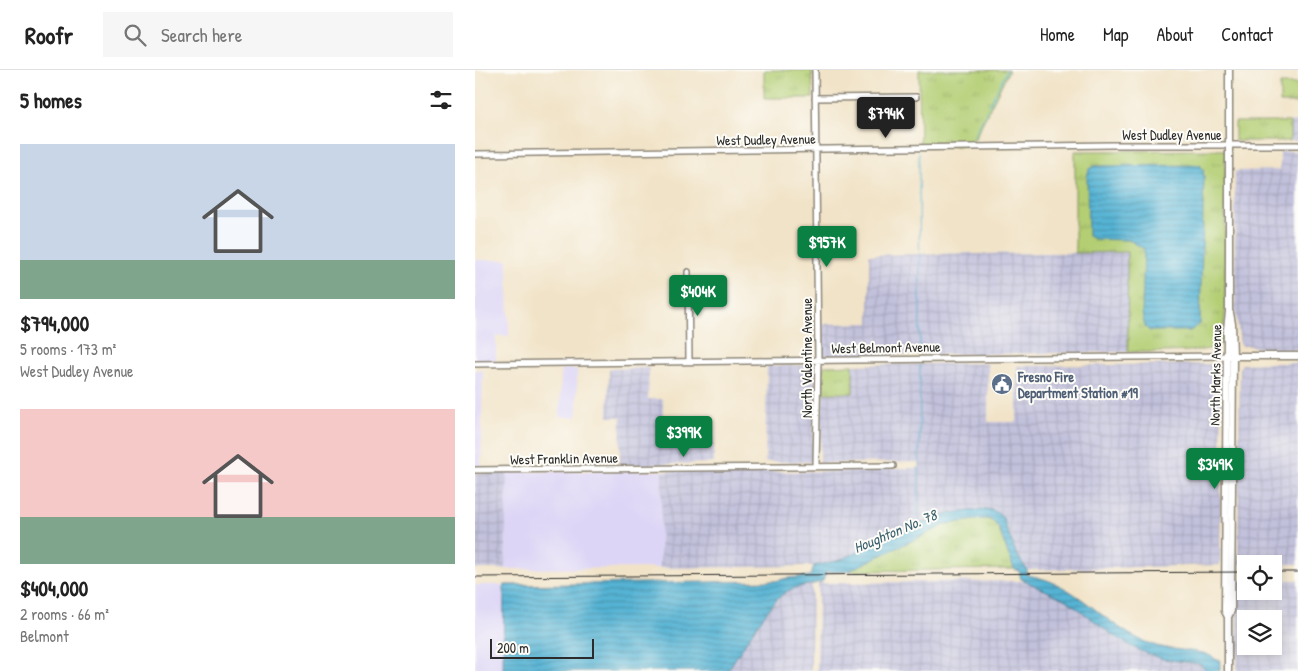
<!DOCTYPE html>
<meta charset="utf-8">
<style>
body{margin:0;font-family:"Patrick Hand",sans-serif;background:#f6f6f6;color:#222;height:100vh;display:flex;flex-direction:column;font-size:19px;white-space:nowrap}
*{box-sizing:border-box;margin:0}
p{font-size:16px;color:#767676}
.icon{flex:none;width:28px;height:28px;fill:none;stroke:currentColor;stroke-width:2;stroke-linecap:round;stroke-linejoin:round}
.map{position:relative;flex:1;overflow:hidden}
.panel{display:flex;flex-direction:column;background:#fff;width:475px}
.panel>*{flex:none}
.tools{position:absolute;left:762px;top:485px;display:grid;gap:10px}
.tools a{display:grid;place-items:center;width:45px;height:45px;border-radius:0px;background:#fff;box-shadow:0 2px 12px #0003;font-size:25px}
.scale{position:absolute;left:15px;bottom:12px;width:104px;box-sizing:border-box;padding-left:5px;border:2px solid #2b2b2b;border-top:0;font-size:14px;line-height:18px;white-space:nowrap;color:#2b2b2b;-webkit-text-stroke:4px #fdfcf7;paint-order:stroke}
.price{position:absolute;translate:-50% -42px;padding:0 11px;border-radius:5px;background:#0b8043;color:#fff;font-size:16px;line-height:32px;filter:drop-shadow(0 1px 2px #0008)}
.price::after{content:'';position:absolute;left:50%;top:30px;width:15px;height:11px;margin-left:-8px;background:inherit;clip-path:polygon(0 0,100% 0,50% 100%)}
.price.current{background:#222;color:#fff}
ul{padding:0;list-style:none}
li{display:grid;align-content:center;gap:10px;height:265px;padding:0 20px}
li span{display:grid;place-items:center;height:155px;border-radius:0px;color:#555}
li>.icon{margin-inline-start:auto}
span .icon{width:90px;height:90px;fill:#fffc;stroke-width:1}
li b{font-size:21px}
h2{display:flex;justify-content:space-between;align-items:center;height:60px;padding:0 20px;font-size:21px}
header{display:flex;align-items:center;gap:30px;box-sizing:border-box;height:70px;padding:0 25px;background:#fff;border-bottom:1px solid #e0e0e0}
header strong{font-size:24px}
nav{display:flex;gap:28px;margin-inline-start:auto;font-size:18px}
.search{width:350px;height:45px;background:#f6f6f6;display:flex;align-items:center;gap:12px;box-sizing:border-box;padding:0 18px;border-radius:0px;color:#767676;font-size:19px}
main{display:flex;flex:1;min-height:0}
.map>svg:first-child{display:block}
</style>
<header>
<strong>Roofr</strong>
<div class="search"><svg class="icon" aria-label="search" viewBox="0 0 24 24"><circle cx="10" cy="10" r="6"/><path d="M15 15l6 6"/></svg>Search here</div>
<nav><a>Home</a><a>Map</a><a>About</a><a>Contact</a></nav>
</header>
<main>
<section class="panel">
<h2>5 homes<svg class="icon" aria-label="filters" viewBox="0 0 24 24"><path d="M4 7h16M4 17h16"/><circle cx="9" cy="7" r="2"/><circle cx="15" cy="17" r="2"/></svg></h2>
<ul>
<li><span style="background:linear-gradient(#c9d6e8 75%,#7fa58c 0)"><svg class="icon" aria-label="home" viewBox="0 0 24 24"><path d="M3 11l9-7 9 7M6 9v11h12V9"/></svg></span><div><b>$794,000</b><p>5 rooms · 173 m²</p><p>West Dudley Avenue</p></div></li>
<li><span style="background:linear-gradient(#f6c9c9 70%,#7fa58c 0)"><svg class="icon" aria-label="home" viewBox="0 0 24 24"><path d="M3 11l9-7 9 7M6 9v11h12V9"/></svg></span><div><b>$404,000</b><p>2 rooms · 66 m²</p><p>Belmont</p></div></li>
</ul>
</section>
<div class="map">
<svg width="823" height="601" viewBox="0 0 823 601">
<defs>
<pattern id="industrial-grid" width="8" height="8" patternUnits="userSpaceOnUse" patternTransform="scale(1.25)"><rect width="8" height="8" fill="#c2c1dc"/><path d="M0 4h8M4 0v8" fill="none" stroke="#a7a6bd"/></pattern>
<pattern id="grass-tufts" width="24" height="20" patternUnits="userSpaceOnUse" patternTransform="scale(1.25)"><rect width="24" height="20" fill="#b3ce73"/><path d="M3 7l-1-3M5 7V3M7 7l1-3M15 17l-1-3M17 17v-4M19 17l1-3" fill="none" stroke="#9ab164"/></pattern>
<pattern id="water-rules" width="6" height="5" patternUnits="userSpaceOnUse" patternTransform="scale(1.25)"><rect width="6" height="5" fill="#55b3d4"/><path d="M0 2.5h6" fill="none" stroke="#4792ac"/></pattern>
</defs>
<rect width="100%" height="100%" fill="#fdfcf7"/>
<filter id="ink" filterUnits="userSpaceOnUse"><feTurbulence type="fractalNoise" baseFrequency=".02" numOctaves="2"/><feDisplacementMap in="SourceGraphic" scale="10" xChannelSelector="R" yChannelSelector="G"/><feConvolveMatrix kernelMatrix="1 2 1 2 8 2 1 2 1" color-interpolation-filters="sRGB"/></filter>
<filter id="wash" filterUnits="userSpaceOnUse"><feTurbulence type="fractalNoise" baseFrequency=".0096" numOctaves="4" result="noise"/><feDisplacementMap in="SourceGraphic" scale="20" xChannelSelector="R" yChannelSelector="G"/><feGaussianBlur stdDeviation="1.12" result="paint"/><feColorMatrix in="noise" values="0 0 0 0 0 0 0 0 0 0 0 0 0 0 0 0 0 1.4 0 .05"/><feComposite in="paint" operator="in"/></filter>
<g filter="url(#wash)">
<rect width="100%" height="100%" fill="#f1e3c7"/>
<path fill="#ddd5f6" d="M0,190H33L34,266H21V290H0Z
M86,299H102V347H85Z
M0,300H8L6,396H0Z
M187,401L185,498L30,499L32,402Z
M0,515H29L28,601H0Z"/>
<path fill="url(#industrial-grid)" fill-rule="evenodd" d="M815,52H823V71H815Z
M805,81H823V280H792L776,276H767L765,274L760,237V101L805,100Z
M652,182L653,282L350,286L348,284V254L394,253V185L497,183L498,184Z
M511,293L513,296V352H542V296L744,294L747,297V312L745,495L552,500L541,483L532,455L513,439L468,445L365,490L339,496L185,498L187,401L238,400L239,402L393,401L394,399L445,398V392L345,393L348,323H378V295Z
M791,293H823V494H763L765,297L767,294Z
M335,295L340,300L338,389L335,392H290L292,296Z
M174,298L173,329H188V349H239V393L145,395L146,347H133L134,299Z
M32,402L30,499H0V403Z
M762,510H771V521H799V510H823V601H762ZM771,549H799V576H771Z
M552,511L593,531L639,566L688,589L725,594L731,601H342L343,513Z
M337,513L336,601H252L290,544L309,523L320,517Z"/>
<path fill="url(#grass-tufts)" stroke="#6f7c4f" d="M289,0H337L338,28H289Z
M444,0H534L496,76H445Z
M805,14H823V33H805Z
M760,52H815V71H760Z
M750,80V246C749,252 748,273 744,276C733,283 669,282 653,282L652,182L600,183V81Z
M378,295V323H348V297L349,296Z
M507,449C515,449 518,451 523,457L539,499L373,501L472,454Z"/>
<path fill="url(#water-rules)" stroke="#406f80" d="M725,95L728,99L729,107L725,254L715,261H675L670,257L667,243L669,179L654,170L619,169L613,166L612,107L614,99L619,96Z
M513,439L521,442L528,448L541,483L552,500V505C603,513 624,551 668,571C687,580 707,579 728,583C734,584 739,589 745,591V601H731L725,594L688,589L663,580L639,566L593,531L546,509L544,501L539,499L523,457L519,452L514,449H507L472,454L373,501L351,502L348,511C336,516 323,515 311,522C294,532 265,583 252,601H28L29,515L301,511L312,508L335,506L339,496L365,490L458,448L477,443Z"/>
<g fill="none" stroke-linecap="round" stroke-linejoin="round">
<path stroke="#55b3d4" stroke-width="1" d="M494,75L532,0
M444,82L445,284
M443,454L445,295"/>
</g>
</g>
<g filter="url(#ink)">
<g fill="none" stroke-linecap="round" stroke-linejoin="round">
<g stroke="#8e8779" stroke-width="8">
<path id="minor" d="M340,0L343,290L341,396
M340,28L441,27
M0,84L637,75H823
M213,202L214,291
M0,294L752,286
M0,400L418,396"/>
</g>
<g stroke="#8e8779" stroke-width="9">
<path id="major" d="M756,286H823
M753,547L750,541L752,259L754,242V0
M753,601V547L756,541L758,286L757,254L755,243"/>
</g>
<use href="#minor" stroke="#fff" stroke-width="5"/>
<use href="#major" stroke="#fff" stroke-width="6"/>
<path stroke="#2b2b2b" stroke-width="1" d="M799,502H823
M0,507L771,502"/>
</g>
</g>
<defs>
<g id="civic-disc" transform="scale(1.125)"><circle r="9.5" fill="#5c6f8a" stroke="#fdfcf7"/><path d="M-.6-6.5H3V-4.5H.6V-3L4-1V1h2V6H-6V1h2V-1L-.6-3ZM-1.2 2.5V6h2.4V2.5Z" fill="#fff"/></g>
</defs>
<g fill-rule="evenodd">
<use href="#civic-disc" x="527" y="314"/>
</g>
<g text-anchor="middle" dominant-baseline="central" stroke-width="4" stroke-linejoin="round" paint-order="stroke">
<g font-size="14" fill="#2b2b2b" stroke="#fdfcf7">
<text x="697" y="64">West Dudley Avenue</text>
<text transform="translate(291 69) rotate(-1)">West Dudley Avenue</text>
<text transform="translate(411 277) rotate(-1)">West Belmont Avenue</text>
<text transform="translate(331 288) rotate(-90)">North Valentine Avenue</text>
<text transform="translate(740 305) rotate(-89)">North Marks Avenue</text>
<text transform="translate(89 388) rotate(-1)">West Franklin Avenue</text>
</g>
<g font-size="14" font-weight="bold" fill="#4e5e75" stroke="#fdfcf7" text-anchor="start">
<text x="543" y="306">Fresno Fire<tspan x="543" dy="16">Department Station #19</tspan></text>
</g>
<g font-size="15" font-style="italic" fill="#3c616f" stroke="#fdfcf7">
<text transform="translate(420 461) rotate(-23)">Houghton No. 78</text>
</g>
</g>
</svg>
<div class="tools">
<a><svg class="icon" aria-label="locate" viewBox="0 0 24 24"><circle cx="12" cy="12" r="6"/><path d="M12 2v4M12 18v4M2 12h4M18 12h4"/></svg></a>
<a><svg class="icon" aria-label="layers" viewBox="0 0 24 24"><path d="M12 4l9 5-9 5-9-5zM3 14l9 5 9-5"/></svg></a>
</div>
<div class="scale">200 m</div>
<b class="price current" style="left:411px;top:69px">$794K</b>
<b class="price" style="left:352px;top:198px">$957K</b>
<b class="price" style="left:223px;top:247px">$404K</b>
<b class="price" style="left:209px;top:388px">$399K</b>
<b class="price" style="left:740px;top:420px">$349K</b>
</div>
</main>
